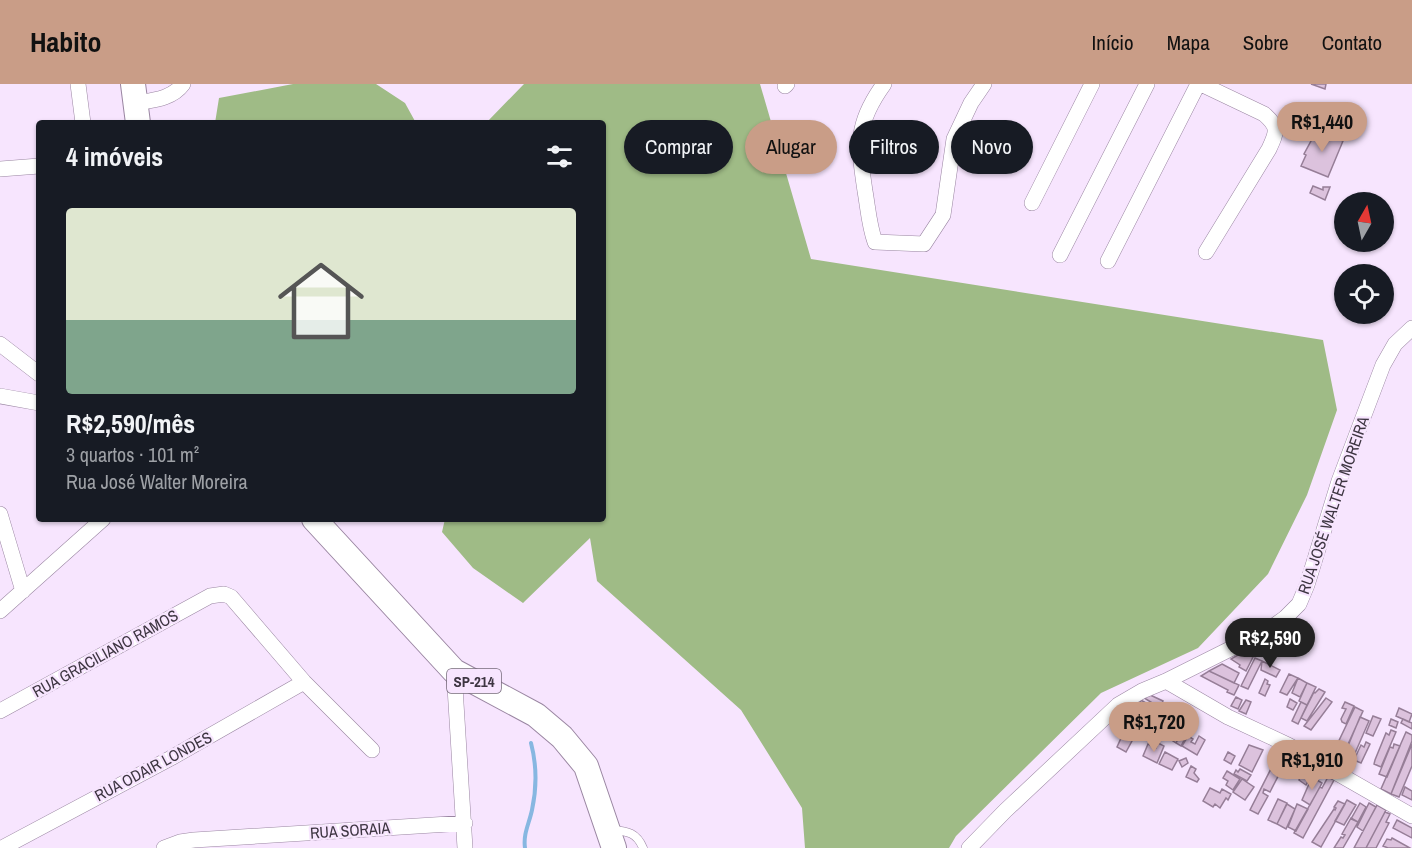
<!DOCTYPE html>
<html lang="pt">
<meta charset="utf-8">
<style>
body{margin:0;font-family:"Archivo Narrow",sans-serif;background:#20242c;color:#f1f3f6;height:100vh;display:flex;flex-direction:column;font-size:22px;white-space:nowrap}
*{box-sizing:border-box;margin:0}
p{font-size:20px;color:#9ea1a6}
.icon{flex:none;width:33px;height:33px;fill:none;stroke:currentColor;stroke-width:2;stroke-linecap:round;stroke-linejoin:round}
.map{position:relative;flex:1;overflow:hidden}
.side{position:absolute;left:36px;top:36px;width:570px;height:402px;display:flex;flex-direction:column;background:#171b24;border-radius:6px;box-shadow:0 2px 4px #0004}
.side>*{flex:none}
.banner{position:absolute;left:624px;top:36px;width:570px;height:54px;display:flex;gap:12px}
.needle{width:39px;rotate:9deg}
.tools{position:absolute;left:1334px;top:108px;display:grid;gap:12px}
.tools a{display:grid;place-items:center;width:60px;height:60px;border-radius:50%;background:#171b24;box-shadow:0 2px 4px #0004;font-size:30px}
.price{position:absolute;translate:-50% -51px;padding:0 14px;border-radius:21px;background:#c99d87;color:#111;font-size:20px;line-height:39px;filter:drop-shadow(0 2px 3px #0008)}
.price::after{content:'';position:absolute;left:50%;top:36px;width:18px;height:14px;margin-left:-9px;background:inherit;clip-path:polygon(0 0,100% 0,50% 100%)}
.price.selected{background:#222;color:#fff}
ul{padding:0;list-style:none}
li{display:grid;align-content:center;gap:12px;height:318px;padding:0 30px}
li span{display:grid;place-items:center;height:186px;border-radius:6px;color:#555}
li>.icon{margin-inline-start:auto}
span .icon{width:108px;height:108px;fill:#fffc;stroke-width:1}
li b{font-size:26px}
h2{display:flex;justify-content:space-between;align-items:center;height:72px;padding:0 30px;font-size:26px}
.chip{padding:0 21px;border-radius:27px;background:#171b24;box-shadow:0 2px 4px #0004;font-size:21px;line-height:54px}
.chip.selected{background:#c99d87;color:#111}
header{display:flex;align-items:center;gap:36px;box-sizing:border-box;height:84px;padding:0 30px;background:#c99d87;color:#111}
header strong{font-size:28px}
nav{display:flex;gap:33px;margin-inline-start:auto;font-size:21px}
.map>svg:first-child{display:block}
</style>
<header>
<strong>Habito</strong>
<nav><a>Início</a><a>Mapa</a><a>Sobre</a><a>Contato</a></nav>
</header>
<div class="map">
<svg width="1412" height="764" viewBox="0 0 1412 764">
<rect width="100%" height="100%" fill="#f7e5fe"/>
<path fill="#9fbb86" d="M293,0H376L405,19L416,39H215L219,14Z
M524,0H760L811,175L1323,256L1337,326L1307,411L1268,490L1198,564L1101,609L956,752L949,764H805L802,724L741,626L597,497L590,454L523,519L473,484L442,448L445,435H603V39H486Z"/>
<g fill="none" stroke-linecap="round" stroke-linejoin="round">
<path stroke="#87b7e1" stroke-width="4" d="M525,764C523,750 529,740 532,726C537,703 537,682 531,659"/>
</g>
<path fill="#dcc2dd" stroke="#967e97" stroke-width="1.5" d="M1311,0H1326L1325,5Z
M1317,46L1343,57L1328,93L1301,82L1306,71L1304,70Z
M1313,102L1323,106V103H1330L1325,116L1310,109Z
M1243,568L1253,573L1246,587L1239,583L1240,581L1231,575Z
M1255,574L1262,577L1248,605L1241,602Z
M1262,577L1280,586L1276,593L1261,586Z
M1222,580L1239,589L1234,599L1209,587Z
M1209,587L1239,601L1234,611L1227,608L1228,606L1201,592Z
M1289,590L1298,594L1287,611L1280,608Z
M1298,594L1307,599L1300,613L1292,609Z
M1265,595L1268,597L1267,600L1270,601L1265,612L1259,609Z
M1307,599L1316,603L1307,621L1299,617Z
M1319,605L1325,608L1307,637L1301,634L1314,608L1315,609Z
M1148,610L1163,617L1161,622L1165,626L1159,636L1134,621L1136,617L1140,619L1141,616L1158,626L1159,623L1141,612Z
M1236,613L1242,616L1238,625L1231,622Z
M1326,614L1332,618L1311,646L1304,642Z
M1290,615L1297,619L1293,626L1287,623Z
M1246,616L1251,618L1246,630L1239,627Z
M1301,618L1307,621L1298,640L1292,637Z
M1345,618L1354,622L1346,640L1342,638L1341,635L1346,625L1342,624Z
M1355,623L1363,627L1344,669L1335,665Z
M1399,624L1412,630L1409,638L1396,632Z
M1163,628L1170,632L1166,639L1159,636Z
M1373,632L1381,635L1373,652L1366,649Z
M1360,633L1369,637L1349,683L1340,678L1342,673L1343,674Z
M1181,635L1187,638L1176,659L1170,655Z
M1391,635L1398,638L1396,644L1389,641Z
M1403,635L1412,639V645L1401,639Z
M1128,639L1139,644L1126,668L1117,663Z
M1157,640L1172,648L1169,654L1154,646Z
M1185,642L1190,645L1181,662L1176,659Z
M1391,646L1396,648L1381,683L1374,680L1375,676L1386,649L1389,651Z
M1406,648L1412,651V657L1391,710L1381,705Z
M1188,652L1193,655L1191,658L1195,660L1199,652L1205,656L1197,671L1182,662Z
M1366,658L1370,660L1361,679L1354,676L1361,661L1364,663Z
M1158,659L1164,662L1157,679L1143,672L1148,660L1156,664Z
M1394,660L1400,662L1387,693L1379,690L1390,663L1393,664Z
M1412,660V682L1399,713L1391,710Z
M1249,661L1263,666L1252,688L1239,681Z
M1165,668L1178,675L1172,686L1159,680Z
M1228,668L1235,672L1231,680L1224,676Z
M1279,669L1288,673L1270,708L1264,705L1263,709L1268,712L1258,730L1250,726Z
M1186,674L1188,679L1182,683L1179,677Z
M1191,682L1196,685L1194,689L1199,695L1197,698L1186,693Z
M1240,685L1251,691L1247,697L1234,690L1236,686L1238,688Z
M1304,685L1312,690L1306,701L1299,696Z
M1227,687L1240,695L1233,706L1226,701L1228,697L1223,694Z
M1312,693L1322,699L1310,721L1302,716Z
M1328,693L1334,696L1303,754L1294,749L1320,703L1322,704Z
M1242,695L1254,703L1245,716L1233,708Z
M1405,703L1412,707V716L1402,711Z
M1210,704L1220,709L1222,705L1231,710L1228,716L1226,714L1220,724L1215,720L1213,723L1203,717Z
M1278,715L1287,719L1277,740L1268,736Z
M1347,716L1356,721L1344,741L1335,737Z
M1338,717L1345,720L1321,763L1312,758L1334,725L1335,726L1336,724L1334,723Z
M1360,719L1366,723L1358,738L1351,735Z
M1369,719L1376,723L1363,747L1357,743Z
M1287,720L1295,725L1286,745L1277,740Z
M1297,720L1308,725L1296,747L1288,743Z
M1377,721L1386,726L1366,764H1354Z
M1385,728L1390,730L1386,738L1389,739L1376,764H1366Z
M1351,734L1358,738L1343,764H1334L1341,753L1343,754L1345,751L1342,750Z
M1397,736L1412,744V754L1393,744Z
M1392,754L1410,764H1388L1383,762L1387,755L1391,756Z"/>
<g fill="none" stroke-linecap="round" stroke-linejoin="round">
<g stroke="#9a86a2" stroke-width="9">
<path id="service" d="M612,746C628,747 637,749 643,764"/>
</g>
<g stroke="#9a86a2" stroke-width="16">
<path id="minor" d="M78,0L83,39
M884,0C855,40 858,60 865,107C868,124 869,141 875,158L924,160L943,131L954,55L971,19L984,0
M1201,0L1264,30C1279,43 1277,48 1269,65L1206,168
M785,2L787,0
M136,19C153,16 172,15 183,0
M0,85L39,82
M1032,119L1092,0
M1060,171L1147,0
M1108,177L1198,0
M0,260L39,290
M0,312L39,319
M0,430L23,507
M0,527L103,435
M454,587L465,764
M1166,597L1228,633L1288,661L1412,732
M0,627L210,512L224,510L231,513L304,598L372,666
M2,764L171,674L304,598
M164,764L180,758L194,756L465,739
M969,764L1005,727L1118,621L1142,607L1166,597L1268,546L1285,534L1299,520L1307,501L1339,397L1383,281L1395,260L1412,244"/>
</g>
<g stroke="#9a86a2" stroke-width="26">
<path id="primary" d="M133,0L138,39
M314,435L454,587L536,631L562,653L586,682L614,764"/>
</g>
<use href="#service" stroke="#fff" stroke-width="8"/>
<use href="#minor" stroke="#fff" stroke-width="15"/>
<use href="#primary" stroke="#fff" stroke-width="24"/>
</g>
<g text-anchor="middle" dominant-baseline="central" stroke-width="4.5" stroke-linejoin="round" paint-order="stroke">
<rect fill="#f7e5fe" stroke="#756a7a" stroke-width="1.5" x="447" y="585" width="54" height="24" rx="4.5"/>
<g font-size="15" font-weight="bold" fill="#3d3541">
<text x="474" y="597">SP-214</text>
</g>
<g font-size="16" fill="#3d3541" stroke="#f7e5fe">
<text transform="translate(1333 421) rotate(-71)">RUA JOSÉ WALTER MOREIRA</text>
<text transform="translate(105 569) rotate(-29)">RUA GRACILIANO RAMOS</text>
<text transform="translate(153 682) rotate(-28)">RUA ODAIR LONDES</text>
<text transform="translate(350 746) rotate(-4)">RUA SORAIA</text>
</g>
</g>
</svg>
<div class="tools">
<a><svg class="needle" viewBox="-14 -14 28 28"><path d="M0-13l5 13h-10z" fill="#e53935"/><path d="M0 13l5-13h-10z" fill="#9ea1a6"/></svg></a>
<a><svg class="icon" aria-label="locate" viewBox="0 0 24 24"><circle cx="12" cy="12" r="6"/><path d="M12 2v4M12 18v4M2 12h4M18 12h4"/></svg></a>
</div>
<b class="price" style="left:1322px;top:69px">R$1,440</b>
<b class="price selected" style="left:1270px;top:585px">R$2,590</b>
<b class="price" style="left:1154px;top:669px">R$1,720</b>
<b class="price" style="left:1312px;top:707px">R$1,910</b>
<div class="banner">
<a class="chip">Comprar</a>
<a class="chip selected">Alugar</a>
<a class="chip">Filtros</a>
<a class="chip">Novo</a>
</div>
<section class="side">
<h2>4 imóveis<svg class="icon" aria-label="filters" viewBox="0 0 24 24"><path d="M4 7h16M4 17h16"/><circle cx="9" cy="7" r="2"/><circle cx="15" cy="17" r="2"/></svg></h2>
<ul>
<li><span style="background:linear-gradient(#dfe7d0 60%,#7fa58c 0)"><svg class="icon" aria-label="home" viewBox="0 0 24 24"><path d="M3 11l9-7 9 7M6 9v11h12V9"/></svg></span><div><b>R$2,590/mês</b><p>3 quartos · 101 m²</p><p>Rua José Walter Moreira</p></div></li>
</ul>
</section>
</div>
